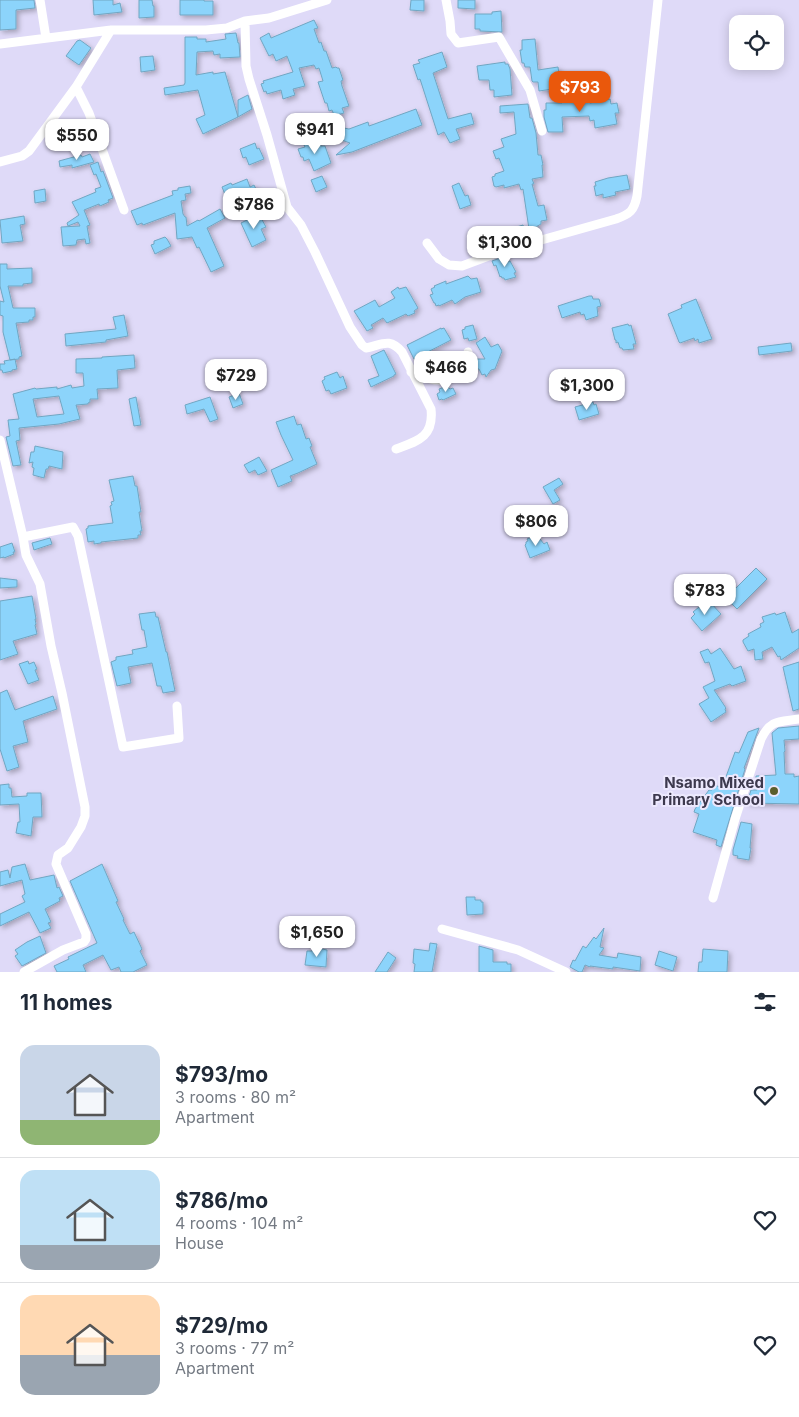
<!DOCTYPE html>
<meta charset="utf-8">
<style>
body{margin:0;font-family:Inter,sans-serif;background:#f6f6f7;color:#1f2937;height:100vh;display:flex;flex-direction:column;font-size:19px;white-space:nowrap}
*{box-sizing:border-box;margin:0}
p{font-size:16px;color:#747a83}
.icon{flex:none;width:28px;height:28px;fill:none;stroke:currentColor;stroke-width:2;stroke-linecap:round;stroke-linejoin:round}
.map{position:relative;height:972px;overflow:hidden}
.sheet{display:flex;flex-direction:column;background:#fff;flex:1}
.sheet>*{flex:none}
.controls{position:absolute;left:729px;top:15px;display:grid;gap:10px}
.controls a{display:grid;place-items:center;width:55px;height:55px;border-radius:10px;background:#fff;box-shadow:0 2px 12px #0003;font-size:25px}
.price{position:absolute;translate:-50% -42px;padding:0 11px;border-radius:10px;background:#fff;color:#222;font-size:16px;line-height:32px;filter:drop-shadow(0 1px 2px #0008)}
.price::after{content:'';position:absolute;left:50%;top:30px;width:15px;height:11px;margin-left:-8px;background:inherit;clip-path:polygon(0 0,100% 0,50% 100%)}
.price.current{background:#ea580c;color:#fff}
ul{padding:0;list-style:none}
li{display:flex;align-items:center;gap:15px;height:125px;padding:0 20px}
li+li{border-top:1px solid #e0e1e3}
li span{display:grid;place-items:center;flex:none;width:140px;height:100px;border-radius:15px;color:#555}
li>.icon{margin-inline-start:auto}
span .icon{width:60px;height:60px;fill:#fffc;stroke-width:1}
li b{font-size:21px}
h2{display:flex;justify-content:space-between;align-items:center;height:60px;padding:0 20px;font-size:21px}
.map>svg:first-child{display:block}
</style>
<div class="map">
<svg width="799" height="972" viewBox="0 0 799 972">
<defs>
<filter id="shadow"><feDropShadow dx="2.5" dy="2.5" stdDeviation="2.5" flood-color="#0004"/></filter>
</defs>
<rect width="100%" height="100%" fill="#dfdaf8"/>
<path fill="#8cd4fb" stroke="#71a6c2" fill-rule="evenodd" filter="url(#shadow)" d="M0,0H34L35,8L16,10V29L0,30Z
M93,0H113V5L120,3L122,12L94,15Z
M139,0H152L153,6H154V17L139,18Z
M180,0H204V1H213V15H180Z
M411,0H424V11L410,10Z
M458,0H475V9L458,8Z
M501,11L502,32L480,31V29H475V14H492V12Z
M314,20L318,28L314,29L319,43L321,42L324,51H326L332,68L336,67L337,68H339L343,80L341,81L342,86L349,106L342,108L344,113L337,115H334L332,110L329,111L327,103H325L318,82L323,81L319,68L316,69L314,65L299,68L305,86L293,89L295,95L283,99L281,90L267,94L266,91L264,92L261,84L264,83L263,81L293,72L287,56L276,61L273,54L269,56L260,38L269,33L271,38Z
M236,33L238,43H239L240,57L220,58V54L214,55L213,51L197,52L196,75L213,72V74L225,72L238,117L203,134L196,119L205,115L198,90L165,95L164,88L184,85L185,83V37H197V39H206V42L226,39L225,34Z
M535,39L538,70L558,67L559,74L551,75L553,89L539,91L538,82H533L532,81L530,67H525L524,63H522L520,50H522V40Z
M80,40L91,48L79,65L66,56L77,41Z
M442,52L447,67L433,73L448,119L471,113L474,124L456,129L460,139L450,143L444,132L438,135L420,79L418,80L413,65L420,63L418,60Z
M153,56L155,70L141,72L140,57Z
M505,62V64H508L510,69L512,95L494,97V90H490L489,80H479L477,66Z
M248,95L252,109L238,117V100Z
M590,99V103L610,99L611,104L617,103L619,113H615L617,124L595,128L594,120L590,121L589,116L562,117L563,132H548L544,117V110H546V103H562V100Z
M528,104L530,118H532L536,133L538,155H541L543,165H542L543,177L532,179L534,184H532L538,206L544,205L547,220L541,221V224L534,228L529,229L523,189L521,190L519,184L504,188V185L496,187L494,186L492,177L495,176V174L504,171L499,158L496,159L493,151L504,147L501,139L516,134L514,112L500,113V106Z
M416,109L422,125L352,152L336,155L350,143L336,138L338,129L344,131V128L349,129L368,122L369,126Z
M318,139L321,146H325L331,163L314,171L309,159L304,161L303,157H301L298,149L305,147L304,145Z
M255,143L257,149L259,148L264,159L249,165L246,157L243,158L240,149Z
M90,154L94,162L72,168V165L60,167L59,161L81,155L82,157Z
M98,162L101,172L103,171L113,198L108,200L109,202L100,206L99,204L84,210L90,225L87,226L90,243L86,244L85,239L77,240L76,245L63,246L61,227L80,226L78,222L68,226L67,223L79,215L72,202L96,192L95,189L101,187L96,174L94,175L90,165Z
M627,175L630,189L615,192L616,195L603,198V194L596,196L594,186H596L595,182L608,178Z
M322,176L327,187L316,192L311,180Z
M247,179L250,187L254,185L259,195L252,198L254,202L242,207L237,198L228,202L222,187L231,183L232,185Z
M459,183L465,196L468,195L471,205L460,209L452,186Z
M190,186L191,193L185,194L186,200L181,201L183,214L185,217H186L187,226L198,220L199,221L220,209L225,218L207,228L224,266L211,272L199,247L197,248L192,237L177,239L175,213L143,225L142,223L137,225L131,211L173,195L172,191L178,190V188Z
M45,189L46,201L35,203L34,191Z
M24,216L25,224L20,225L23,241L2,243L0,220Z
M255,216L256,218L260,216L266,227L261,229L266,240L252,247L241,223Z
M523,225L527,238L514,241L510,229Z
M165,237L167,239L171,246L155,254L151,245L154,244V241Z
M506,256L508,262L510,261L516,272L514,273L516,277L505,280L504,278H502L501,276L500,277L496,265L494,266L492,261Z
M0,264H7V269L32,268V283L23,284V286H8L13,308H35V317H33V320H29V322L16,323L22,356L19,357V359L10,360L3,332V316L0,315V301L4,302L0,286Z
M468,276L471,279L477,278L481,292L465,297L455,304L452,300L439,306V305L436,306L435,303H434L430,295L433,294L431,289L435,287L434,286L446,281V284Z
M398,287L399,289L406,287L418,308L414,311L415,313L408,316L406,314L387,323L383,318L371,325L373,328L367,331L354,311L375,300L379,307L395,298L391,292Z
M589,296H592L593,299H599L601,306L597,307L598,316L586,320L584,314L581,315L580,312L562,318L558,306Z
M696,299L712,339L699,343L698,339L695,341L694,338L680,343L679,342L668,314L682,308L681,305Z
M124,315L128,336L106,340V342L66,346L65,334L116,329L113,317Z
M628,324L629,326L631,325L636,344H633L634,349L623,350L622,348H620L618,342L616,343V340H615L612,328Z
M473,325L477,339L469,341L468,338L464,339L462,330L465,329V327Z
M441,328V329L444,328L451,340L414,359L407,345Z
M485,337L491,347L498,344L502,351L495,369L491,370L486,377L485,374L482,375L479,369H475L473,363L475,359H485L476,343Z
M791,343L792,351L759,355L758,347Z
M384,350L396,374L394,375V376L371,387L368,380L379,376L371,356Z
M134,355L135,368L117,370L118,388L97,389L98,399H90V402L88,403V404L76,405L80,419L59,424L19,428L20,440L16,441L21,465L13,466L6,437L10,436L8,420L19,419L13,394L35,388L36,389L57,387V389L71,385L72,388L84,386L83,373H76V359L102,358V357ZM59,396L64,414L37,417L33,399Z
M15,359L17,369L12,370V371L3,373L2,370H0V364H5L4,361Z
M337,372L340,378L343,376L347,388L331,394L329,390L326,391L322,381L325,379L324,377Z
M447,386L450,389L453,388L456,394L443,400L442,399L439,400L437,394L440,392L439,389Z
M239,393L243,404L233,408L229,397Z
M136,397L141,425L134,426L129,399Z
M210,397L218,419L210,422L204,409L187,414L185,405Z
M593,402L594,405L596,404L599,414L579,420L575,407Z
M294,416L297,425L301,424L306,439L309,438L312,446L310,447L317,464L298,473L290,476L292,481L278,487L271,470L293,460L281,435L276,422Z
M35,446L63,452L62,469L49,466L48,469H46L44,478L33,475L34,468L32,467L33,462L29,463L31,452H34Z
M259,457L267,471L258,475L255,470L249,473L244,465Z
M133,476L135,486H137L141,512H139L142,531H140L141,535H138V538L101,542V543L94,544V541L88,542L86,529L88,528V526L113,523L110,506L112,505L111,502L114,501L109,480Z
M559,478L563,484L554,490L560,500L553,504L543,487Z
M536,535L538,540L540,539L544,544L547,542L550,550L530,558L525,545L526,544V542L528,541L527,539Z
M50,538L52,544L34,550L32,543Z
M12,543L15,552H13L14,554L4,558V557L0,558V547Z
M756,568L767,579L737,609L712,584L721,575L726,580L727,579L736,588Z
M0,578L17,580V587L0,588Z
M32,596L36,619H35L36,624L35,625L37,634L13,641L18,654L0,660V601Z
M710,602L721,614L702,631L691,618L695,614L693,612L699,607L702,610Z
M155,612L156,617H158L166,652H167L175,691L163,693L161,686H157L152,663L128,667L131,683L117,686L111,662L116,660V657L133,654L132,650L147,647L144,630H142L139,614Z
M785,612L792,633L799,629V648L781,660L780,656L778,657L772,647L762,652L763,659L755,660L754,649L748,651L743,642V640L749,636L748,634L761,627L760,624L764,622L762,617L775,613L776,615Z
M720,648L734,669L741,666L746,681L732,686L730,684L714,690L726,708L725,709L726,712L711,722L699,704L709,698L703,687L715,681L709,662L705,663L700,652L708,649L711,654Z
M28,661L29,664L34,662L37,669L35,670L39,680L28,684L19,664Z
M799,662V709L793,711L783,667Z
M7,690L15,710L53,696L57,709L23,721L28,742L13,746L19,767L7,771L0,749V693Z
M799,726V739L784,740L785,751L784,752L785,774H794V777L799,776V804L747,803L751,790H757L756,776L776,775L772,733L778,728Z
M759,728L744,768L745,769L721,847L716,845L717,840L693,832L699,814L694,812L695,809L709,790H712L714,785L720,787L721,785H723L735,752L739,753L748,732Z
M9,784V788H11L12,797L27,796V793H41L42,817H33L31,836L16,833L18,822H20L19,804L0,805V785Z
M741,822L752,824L750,848H751L749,860L737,858L738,856L733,855V850Z
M25,864L30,880L54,875L57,888L59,887L63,896L59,898L60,901L45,909L51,922L48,923L51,928L40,933L29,912L0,926V914L25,902L22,896L25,894L22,880L0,886V872L8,870L10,878L12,867Z
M102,864L118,901L116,902L124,919L123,920L130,934L134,932L142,949L140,951L147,965L133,972H121L119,967L111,970L103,955L83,965L86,972H57L54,966L69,959L68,957L97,943L70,881Z
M466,897H475V900H481V902H483V914L467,915Z
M604,928L600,947L604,948L599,955L617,958L618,953L641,957L640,971L613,967V969L590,966V967L585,965L582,972H579L570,967L573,960L575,961L583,946L586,948L594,937L596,939Z
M40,936L46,953L22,966L15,956L18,954L15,950L27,942Z
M430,943L437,944L432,972H414L415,964L413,963L414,949L429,951Z
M479,946L493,950V962H507V964H511V972H479Z
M313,947L327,950L326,967L305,965L307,951H312Z
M703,949L728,951L727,972H698L699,962H702Z
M659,951L677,957L673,971L655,965Z
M388,952L396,958L387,972H375Z"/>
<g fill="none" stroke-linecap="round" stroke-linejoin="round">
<path stroke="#fff" stroke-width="9" d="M40,0L46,38
M446,0L450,21L451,34L458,43L499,37L530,90L542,131
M245,21L246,66L249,79L267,135L287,207L301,225L315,252L350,327L362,345L366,348C382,345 389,337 402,352L431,409C434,437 418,441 396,449
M0,44L111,30H206L227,28L245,21L269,18L327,0
M76,87L89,113L124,210
M0,162L22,156L29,151L76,87L111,30
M427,243L439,259L449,265L462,266L502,251L616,219C630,214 634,211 637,196L658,0
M411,372C429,379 445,387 459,370C463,364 467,358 468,352
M0,440L23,537L26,555L40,584L51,646L62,693L85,807V816L81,827L68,848L58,855L56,864L86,934V939L84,942L63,950L24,972
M23,537L73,527L78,536L123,747L179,738L177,706
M713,898L735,819L761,739C771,719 779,722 799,719
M442,929L518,950L566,972"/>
</g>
<circle fill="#5a5e2c" stroke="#ece8fd" stroke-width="2" cx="774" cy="791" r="5"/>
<g text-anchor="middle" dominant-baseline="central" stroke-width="4" stroke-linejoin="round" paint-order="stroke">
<g font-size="15" font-weight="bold" fill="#3d394e" stroke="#ece8fd" text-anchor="end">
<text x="764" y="782">Nsamo Mixed<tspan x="764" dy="17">Primary School</tspan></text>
</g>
</g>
</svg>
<div class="controls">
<a><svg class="icon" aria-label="locate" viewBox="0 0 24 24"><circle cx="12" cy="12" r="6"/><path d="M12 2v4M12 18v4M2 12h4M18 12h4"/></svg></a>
</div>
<b class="price current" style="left:580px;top:113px">$793</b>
<b class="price" style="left:315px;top:155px">$941</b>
<b class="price" style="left:77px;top:161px">$550</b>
<b class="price" style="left:254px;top:230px">$786</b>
<b class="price" style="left:505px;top:268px">$1,300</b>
<b class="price" style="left:446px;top:393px">$466</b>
<b class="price" style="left:236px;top:401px">$729</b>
<b class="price" style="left:587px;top:411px">$1,300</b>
<b class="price" style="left:536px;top:547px">$806</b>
<b class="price" style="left:705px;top:616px">$783</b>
<b class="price" style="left:317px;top:958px">$1,650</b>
</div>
<section class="sheet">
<h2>11 homes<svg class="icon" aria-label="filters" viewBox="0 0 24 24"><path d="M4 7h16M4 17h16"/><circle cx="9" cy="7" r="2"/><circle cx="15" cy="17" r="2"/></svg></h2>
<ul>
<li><span style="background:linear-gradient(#c9d6e8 75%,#8fb573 0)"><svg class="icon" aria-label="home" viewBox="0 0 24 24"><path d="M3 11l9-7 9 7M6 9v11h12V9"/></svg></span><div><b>$793/mo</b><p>3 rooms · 80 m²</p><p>Apartment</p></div><svg class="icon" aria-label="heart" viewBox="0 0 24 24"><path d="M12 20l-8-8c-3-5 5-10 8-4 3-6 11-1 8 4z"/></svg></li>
<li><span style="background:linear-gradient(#bfe0f5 75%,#9aa5b1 0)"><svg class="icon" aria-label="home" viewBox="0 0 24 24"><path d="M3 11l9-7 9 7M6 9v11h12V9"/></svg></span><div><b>$786/mo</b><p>4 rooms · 104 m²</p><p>House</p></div><svg class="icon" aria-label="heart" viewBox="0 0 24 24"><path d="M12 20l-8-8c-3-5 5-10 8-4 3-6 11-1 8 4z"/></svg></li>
<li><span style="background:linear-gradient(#ffd9b3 60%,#9aa5b1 0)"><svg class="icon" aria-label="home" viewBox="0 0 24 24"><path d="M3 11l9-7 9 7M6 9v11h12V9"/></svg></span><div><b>$729/mo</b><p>3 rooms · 77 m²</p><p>Apartment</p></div><svg class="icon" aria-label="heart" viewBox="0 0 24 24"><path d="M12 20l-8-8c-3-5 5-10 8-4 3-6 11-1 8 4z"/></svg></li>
</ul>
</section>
